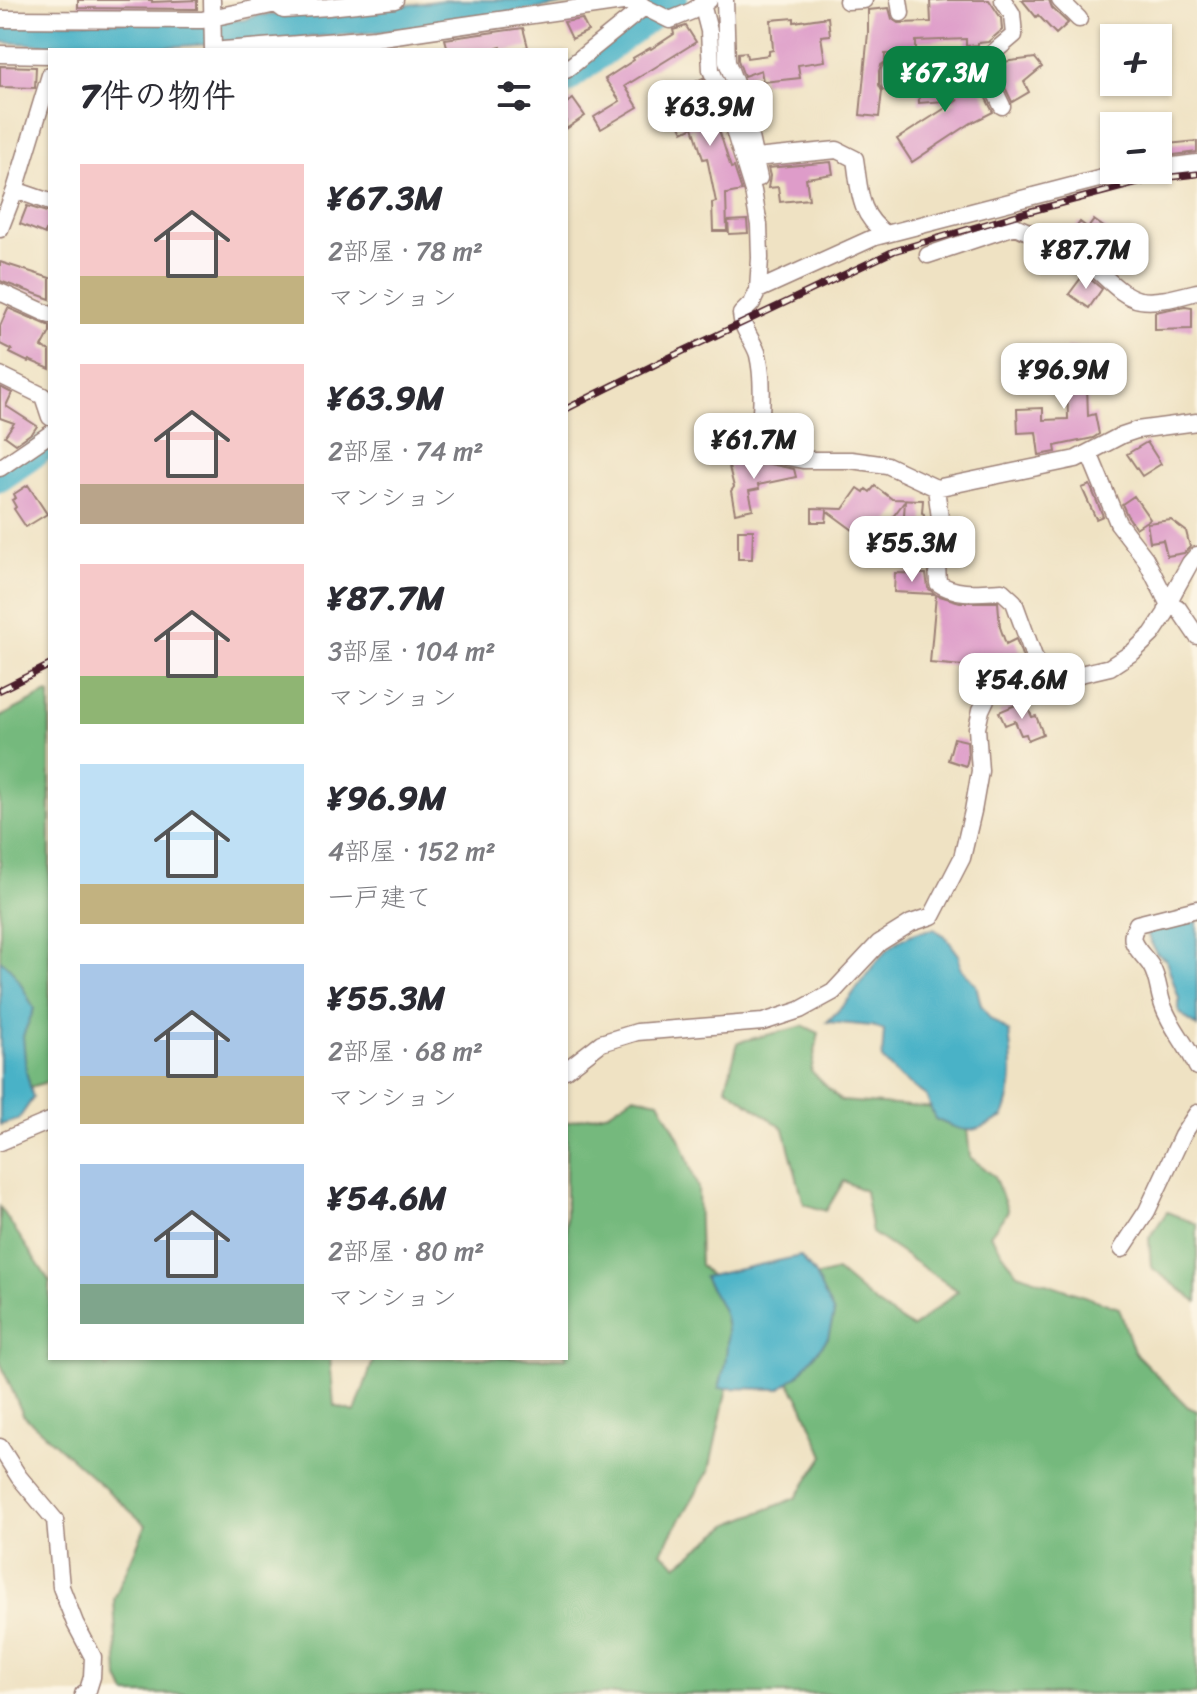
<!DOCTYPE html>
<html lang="ja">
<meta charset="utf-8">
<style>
body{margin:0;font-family:Sriracha,"Klee One",sans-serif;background:#f7f7f7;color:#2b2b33;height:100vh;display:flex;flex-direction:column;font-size:30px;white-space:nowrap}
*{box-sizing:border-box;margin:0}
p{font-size:26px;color:#7c7c81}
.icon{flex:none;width:44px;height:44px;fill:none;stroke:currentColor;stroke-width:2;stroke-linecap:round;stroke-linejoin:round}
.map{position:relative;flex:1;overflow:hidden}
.panel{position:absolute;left:48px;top:48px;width:520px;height:1312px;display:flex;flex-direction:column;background:#fff;border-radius:0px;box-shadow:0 2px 6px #0004}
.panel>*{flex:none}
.tools{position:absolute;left:1100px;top:24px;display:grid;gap:16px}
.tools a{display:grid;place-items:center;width:72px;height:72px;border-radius:0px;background:#fff;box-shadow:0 2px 6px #0004;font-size:40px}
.price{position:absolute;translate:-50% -68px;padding:0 18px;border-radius:16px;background:#fff;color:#222;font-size:26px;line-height:52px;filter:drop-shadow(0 2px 4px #0008)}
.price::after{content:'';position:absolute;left:50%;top:48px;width:24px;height:18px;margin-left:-12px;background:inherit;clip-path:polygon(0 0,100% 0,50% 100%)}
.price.on{background:#0b8043;color:#fff}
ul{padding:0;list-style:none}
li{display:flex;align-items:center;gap:24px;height:200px;padding:0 32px}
li span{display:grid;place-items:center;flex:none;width:224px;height:160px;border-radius:0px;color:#555}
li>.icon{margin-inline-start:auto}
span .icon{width:96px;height:96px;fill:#fffc;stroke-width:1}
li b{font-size:34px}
h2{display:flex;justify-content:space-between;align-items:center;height:96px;padding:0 32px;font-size:34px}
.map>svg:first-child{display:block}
</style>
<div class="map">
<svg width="1197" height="1694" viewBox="0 0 1197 1694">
<rect width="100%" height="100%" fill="#fcf5e5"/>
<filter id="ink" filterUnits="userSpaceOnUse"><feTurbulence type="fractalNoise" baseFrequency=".0125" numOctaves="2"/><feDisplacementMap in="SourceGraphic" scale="16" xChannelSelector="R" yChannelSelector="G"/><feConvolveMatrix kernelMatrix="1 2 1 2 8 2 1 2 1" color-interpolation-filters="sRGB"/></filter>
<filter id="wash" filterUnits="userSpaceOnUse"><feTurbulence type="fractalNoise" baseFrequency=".006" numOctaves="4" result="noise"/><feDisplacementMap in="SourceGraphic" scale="32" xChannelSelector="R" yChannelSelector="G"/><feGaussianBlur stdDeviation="1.8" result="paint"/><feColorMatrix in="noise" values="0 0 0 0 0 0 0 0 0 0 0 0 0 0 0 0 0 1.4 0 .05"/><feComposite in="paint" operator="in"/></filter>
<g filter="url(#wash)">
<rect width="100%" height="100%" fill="#efe2c3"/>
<path fill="#74b97d" stroke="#5f6c54" stroke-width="2" d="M47,693L50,694V1081L14,1092L0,1112V717Z
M804,1026L819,1033L811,1071L841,1101L937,1108L966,1119L970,1157L994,1176L1008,1211L990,1235L1017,1273L1119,1308L1134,1352L1188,1407L1197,1411V1694H126L118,1676L114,1599L146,1525L23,1415L0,1362V1207L50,1282V1358H100L106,1367L126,1358H330L334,1406L355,1412L374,1358H566V1122L609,1112L633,1096L659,1101L682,1144L698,1188L700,1265L724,1290L740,1328L709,1471L661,1552L677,1565L730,1524L796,1498L824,1456L803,1406L783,1371L787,1284L837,1271L876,1304L912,1328L958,1291L872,1233L865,1191L844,1181L826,1211L804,1204L784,1129L726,1087L738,1042Z
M1167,1212L1197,1224V1302L1151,1267L1149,1238Z"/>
<path fill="#49b2c7" stroke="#4a6879" stroke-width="2" d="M444,0H595L390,31L275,40L166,47L49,45L0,42V23L244,20L258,15L350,13Z
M1197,921V1027L1179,1012V999L1166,960L1156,953L1146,931Z
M934,929L945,936L959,955L960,967L976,985L981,1005L990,1018L1009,1032C1013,1065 1015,1085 1003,1117C971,1134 968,1134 935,1119L926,1096L898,1076L882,1059L884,1030L872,1026L827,1022C834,1015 842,1007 849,999C874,966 888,934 934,929Z
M0,960C16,969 26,994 34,1009L23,1036L26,1071L33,1098L18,1120L0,1125Z
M800,1256L814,1273L834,1314L828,1338L799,1374L780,1389L719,1388C726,1365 730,1340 725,1317C722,1304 710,1289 704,1277Z"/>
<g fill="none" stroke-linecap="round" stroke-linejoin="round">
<path stroke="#49b2c7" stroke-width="26" d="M566,81L675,0
M0,479L50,444"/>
</g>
<g id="blocks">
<path fill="#de9cc9" d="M78,0H152V2L197,0V9L78,8Z
M947,0H989L1001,18L1002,30L988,42L978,43V45L966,46V39L916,41V53L885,54V62L881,65L879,71V85L882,91L879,117L860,115L868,33V10L889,8L892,19L898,23L931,22L930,1Z
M1022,0H1049L1052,8L1068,23L1056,34L1038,15L1036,17Z
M828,17L830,35L821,36L825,61L798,65L800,78L763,82L761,70L744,76L738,60V53L746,52L747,58L769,55V51L773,50L771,20L794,18V22Z
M582,19L588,31L572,39L564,22Z
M686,26L696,42L625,86L638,107L601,129L594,117L620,101L605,79L634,60L633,58L650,48L651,49L674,34L673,30Z
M523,28L528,47L512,50H502L501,47L490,50H448L445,39Z
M1035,58L1042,67L1024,82L1029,92L1012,102L995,66L1002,62Z
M0,66L36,67L35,88L0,87Z
M958,76L940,92L942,94L975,77L993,112L971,123L912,162L897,139L958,100L919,103L918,80Z
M703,78L715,105L717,113L714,114L731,168L734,167L742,191L726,194L727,231H713L712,203L716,202L707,158L703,159L693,127L683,132L675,115L693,107L683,88Z
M573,99L585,116L566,129V104Z
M1197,141V152L1158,157V145Z
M831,162L833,174L806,178L809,199L780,202L778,187L768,188L770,176L768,168Z
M27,206L50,213V219L45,234L20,224Z
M747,220L748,233L729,234L728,221Z
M1094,220L1109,231L1098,246L1104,251L1099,258L1068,239L1080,222L1088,228Z
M0,262L50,278V299L0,281Z
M1084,274L1102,289L1089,308L1069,294Z
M1185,306L1192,307V329L1155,330V312Z
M8,308L50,326V332L42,347L50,351V369L29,360L28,362L10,353L12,350L0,344V326Z
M1067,347L1088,349L1084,386H1087L1088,416L1095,414L1099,434L1093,438L1055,446L1056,452L1039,455L1036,432L1018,433L1017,409L1043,408V420L1068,419L1067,379H1064Z
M0,387L12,393L6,406L37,426L33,432L16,444L5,436L14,423L0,418Z
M1147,442L1161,464L1142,476L1127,454Z
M752,460L753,466L765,463L794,469L796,477L758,485L759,489L749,491L753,509L735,513L731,491L734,487L728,463Z
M28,485L47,514L26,527L14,509L16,507L12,500L16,498L14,494Z
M1090,485L1103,516L1096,519L1082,488Z
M875,486L892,499L923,500L922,513L924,514L923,545L902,544L905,501L872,544L827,511L826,522H812V508L843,509L858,488L864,492L866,489L870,492Z
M1134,496L1150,519L1136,528L1127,515L1122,504Z
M1171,520L1186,531L1190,547L1184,553L1167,556L1163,540L1150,542L1147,523Z
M738,530H753L752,559H738Z
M895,573L926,574L928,588L935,594L894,592Z
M936,595L960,602H998L1000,627L1006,644L1016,639L1024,661L993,678L987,668L978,673L974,667L930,663Z
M1020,703L1022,707L1027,705L1032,717L1036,716L1043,734L1028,740L1026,734L1021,735L1015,721L1005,725L999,712Z
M954,738L967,741L968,758L966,766L948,760Z"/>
</g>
</g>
<g filter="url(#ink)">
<use href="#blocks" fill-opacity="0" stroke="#9c8077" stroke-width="2"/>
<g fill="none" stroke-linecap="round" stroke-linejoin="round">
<g stroke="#9c8077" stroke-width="19">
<path id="street" d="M212,0L213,50
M725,0L727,62L742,101L759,178
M899,0L901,13
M1060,0L1079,19
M847,1L864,0
M702,4L709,31L711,70L725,101L753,191L759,225L760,258L758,290
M0,19L202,20L276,4L284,10L328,7L395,0
M223,50L375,38L636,0L644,7L670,20L692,11L709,0
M0,54L50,55
M981,63L1002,106
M566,70L644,7
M890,84V71L981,63L1014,35L1012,14L1003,0
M755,158L837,150L855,159C860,191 858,214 886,234
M1158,168L1197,163
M1143,170L1122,173L875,237L758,290L752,303L741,314C742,330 754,341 758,355C765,385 760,420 759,451L803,460H851L887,465L936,488L1076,459L1122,435L1137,430L1197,422
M15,190L50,202
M0,229L15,190L50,75
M928,255L1015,226C1040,237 1066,249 1089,264C1105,275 1120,296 1140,300C1158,303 1180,296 1197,292
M0,292L50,315
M0,375L43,396L50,417
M1089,453L1118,523L1145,558L1168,603L1178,608L1197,636
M0,468L50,434
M936,488L942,533L937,565L938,583C956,596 982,592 1002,591L1014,602L1040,673
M1197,909L1137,924C1135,929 1131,935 1133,941C1136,950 1146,958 1151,966C1159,979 1158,994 1164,1008C1172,1029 1188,1046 1197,1067
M566,1070L601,1043L637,1032L763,1022L800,1010L833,992L879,943L911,923L932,916L962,858L973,811L980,771L977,728L981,710L990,691L1040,673L1076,675L1110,667L1133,652L1152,634L1166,613L1168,603L1175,590L1190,563L1197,555
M0,1142L50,1121
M1122,1249L1147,1211L1182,1136L1197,1113
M0,1447L19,1477L55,1520L61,1587L75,1623L93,1657L92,1677L88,1690L83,1694"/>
</g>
<use href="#street" stroke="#fff" stroke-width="16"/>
<g stroke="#4a1f2b" stroke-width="7">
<path id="rail" d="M566,409L660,362L894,251L1020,214L1153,179L1197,174
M0,690L50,665"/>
</g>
<use href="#rail" stroke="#fcf5e5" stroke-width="4" stroke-dasharray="12" stroke-linecap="butt"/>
</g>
</g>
</svg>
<div class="tools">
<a>+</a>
<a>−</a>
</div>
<b class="price on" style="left:945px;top:114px">¥67.3M</b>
<b class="price" style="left:710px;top:148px">¥63.9M</b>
<b class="price" style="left:1086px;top:291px">¥87.7M</b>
<b class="price" style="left:1064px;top:411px">¥96.9M</b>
<b class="price" style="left:754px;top:481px">¥61.7M</b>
<b class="price" style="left:912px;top:584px">¥55.3M</b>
<b class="price" style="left:1022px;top:721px">¥54.6M</b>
<section class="panel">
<h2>7件の物件<svg class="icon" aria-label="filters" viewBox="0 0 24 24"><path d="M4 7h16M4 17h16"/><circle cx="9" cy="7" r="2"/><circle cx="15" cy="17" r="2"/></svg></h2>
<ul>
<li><span style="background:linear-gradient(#f6c9c9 70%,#c2b280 0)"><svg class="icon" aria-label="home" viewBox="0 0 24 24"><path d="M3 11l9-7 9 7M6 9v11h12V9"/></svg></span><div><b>¥67.3M</b><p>2部屋 · 78 m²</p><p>マンション</p></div></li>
<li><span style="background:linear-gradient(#f6c9c9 75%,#b9a48a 0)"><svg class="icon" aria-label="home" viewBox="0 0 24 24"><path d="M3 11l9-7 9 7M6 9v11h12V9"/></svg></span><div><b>¥63.9M</b><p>2部屋 · 74 m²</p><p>マンション</p></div></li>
<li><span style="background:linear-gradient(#f6c9c9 70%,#8fb573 0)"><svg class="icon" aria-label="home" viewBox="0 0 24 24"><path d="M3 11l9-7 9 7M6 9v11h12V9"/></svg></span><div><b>¥87.7M</b><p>3部屋 · 104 m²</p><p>マンション</p></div></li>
<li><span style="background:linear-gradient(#bfe0f5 75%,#c2b280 0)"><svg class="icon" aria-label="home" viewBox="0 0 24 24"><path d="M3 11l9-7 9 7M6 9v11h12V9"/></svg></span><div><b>¥96.9M</b><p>4部屋 · 152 m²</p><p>一戸建て</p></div></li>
<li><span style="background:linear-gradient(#a9c7e8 70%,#c2b280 0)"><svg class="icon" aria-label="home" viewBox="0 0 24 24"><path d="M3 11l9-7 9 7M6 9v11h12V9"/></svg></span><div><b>¥55.3M</b><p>2部屋 · 68 m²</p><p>マンション</p></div></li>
<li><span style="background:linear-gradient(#a9c7e8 75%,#7fa58c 0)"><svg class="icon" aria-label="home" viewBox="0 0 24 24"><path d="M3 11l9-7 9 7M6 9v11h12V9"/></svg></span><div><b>¥54.6M</b><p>2部屋 · 80 m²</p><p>マンション</p></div></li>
</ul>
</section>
</div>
